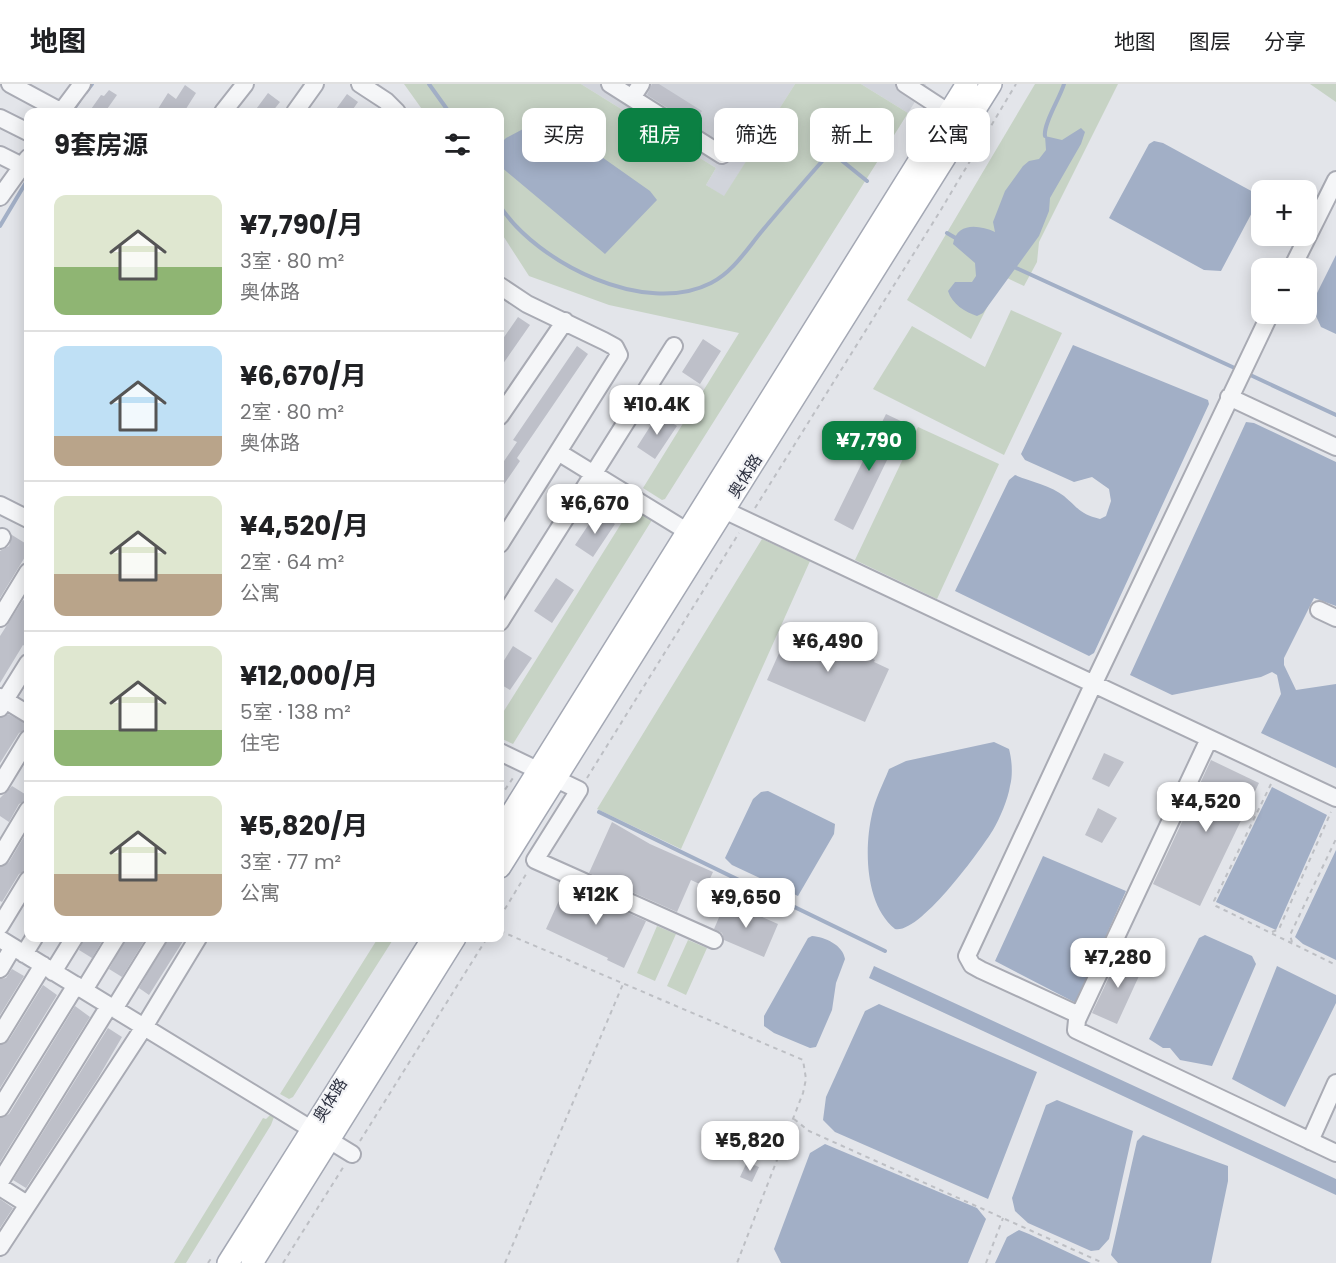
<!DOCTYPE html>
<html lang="zh">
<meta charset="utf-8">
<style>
body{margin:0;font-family:Poppins,"Noto Sans SC",sans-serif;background:#f2f2f2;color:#202124;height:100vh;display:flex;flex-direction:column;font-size:22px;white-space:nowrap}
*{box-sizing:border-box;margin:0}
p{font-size:20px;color:#757577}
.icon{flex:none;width:33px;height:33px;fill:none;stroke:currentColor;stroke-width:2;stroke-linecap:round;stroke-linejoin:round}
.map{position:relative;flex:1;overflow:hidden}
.panel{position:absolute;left:24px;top:24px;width:480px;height:834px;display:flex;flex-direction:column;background:#fff;border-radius:12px;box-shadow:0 3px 15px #0003}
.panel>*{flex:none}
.hud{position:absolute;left:522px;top:24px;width:570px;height:54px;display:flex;gap:12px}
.fabs{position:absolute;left:1251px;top:96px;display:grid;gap:12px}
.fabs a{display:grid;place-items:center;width:66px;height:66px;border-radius:12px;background:#fff;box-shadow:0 3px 15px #0003;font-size:30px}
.price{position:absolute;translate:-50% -51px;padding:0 14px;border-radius:12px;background:#fff;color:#222;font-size:20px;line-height:39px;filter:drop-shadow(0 2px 3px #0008)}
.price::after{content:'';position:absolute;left:50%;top:36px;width:18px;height:14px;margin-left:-9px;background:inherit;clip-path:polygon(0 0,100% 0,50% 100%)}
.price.on{background:#0b8043;color:#fff}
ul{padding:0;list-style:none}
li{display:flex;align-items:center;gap:18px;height:150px;padding:0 30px}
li+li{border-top:2px solid #e0e0e0}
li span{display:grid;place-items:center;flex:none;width:168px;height:120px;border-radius:12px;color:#555}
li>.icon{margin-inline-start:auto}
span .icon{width:72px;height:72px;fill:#fffc;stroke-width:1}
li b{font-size:26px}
h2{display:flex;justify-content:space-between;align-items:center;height:72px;padding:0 30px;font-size:26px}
.chip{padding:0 21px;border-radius:12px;background:#fff;box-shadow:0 3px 15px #0003;font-size:21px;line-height:54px}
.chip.on{background:#0b8043;color:#fff}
header{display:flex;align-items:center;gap:36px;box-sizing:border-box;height:84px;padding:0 30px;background:#fff;border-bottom:2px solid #e0e0e0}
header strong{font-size:28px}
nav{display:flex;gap:33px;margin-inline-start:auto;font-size:21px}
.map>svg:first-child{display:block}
</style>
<header>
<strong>地图</strong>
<nav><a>地图</a><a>图层</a><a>分享</a></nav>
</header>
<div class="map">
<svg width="1336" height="1179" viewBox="0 0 1336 1179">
<rect width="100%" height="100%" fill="#e3e5ea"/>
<path fill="#d1d4db" d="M581,0H795L724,113L706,101L716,84Z
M861,0H926L908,29Z"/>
<path fill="#c7d3c5" d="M404,0H581L716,84L706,101L724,112L795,0H861L908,29L665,415L662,416L643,404L739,249L609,221L529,192L500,147V28H424Z
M1035,0H1118L1039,158L1037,178L1024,202L1003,192L971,255L907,216Z
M1310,0H1336V18Z
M1011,226L1062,249L1004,371L873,305L912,242L985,283Z
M918,343L999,380L937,515L855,476Z
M634,419L654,432L652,436L513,660L500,654V629L502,630Z
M762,455L810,477L681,765L597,725Z
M657,842L676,850L655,897L637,889Z
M378,854H394L293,1013L289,1015L280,1010Z
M688,856L707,864L686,911L667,902Z
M271,1030L274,1033L271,1041L186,1179H174L263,1034L266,1035Z"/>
<path fill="#a2afc6" d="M542,35L555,40L650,107L657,116L605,170L500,82V60L506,54Z
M1081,44L1085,48L1081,60L1050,114L1049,127L1039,152L983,229L977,232C965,228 952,220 948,207L955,198H972L976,192L975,179L953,160C957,138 979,141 995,148L993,138L1005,107L1023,82L1029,77L1039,75L1046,66L1045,52L1062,56Z
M1154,57L1163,59L1255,109L1256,121L1221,187L1204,186L1109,134L1149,60Z
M1336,171V250L1321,243L1311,221Z
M1073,261L1208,316L1209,320L1094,569L1089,572L955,507L1009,396L1015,391C1029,397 1052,402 1064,412C1078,424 1080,430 1100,435L1106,432L1111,417L1109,405L1092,393L1074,398L1025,376L1021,370Z
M1246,338L1254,339L1336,378V522L1314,514L1284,574V581L1296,606L1336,600V684L1261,649L1281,610L1277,591L1272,588L1261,593L1172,611L1130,591Z
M994,658L1009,665C1012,676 1013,691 1010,702C1008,715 1000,734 993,746C980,767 919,851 895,845C865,821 864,765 872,730C875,715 883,700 889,685L906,677Z
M1272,703L1327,731L1276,846L1216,818Z
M768,707L835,740L834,750L798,812L732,781L725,774L753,715L761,708Z
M1336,766V876L1303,860L1295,853Z
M1043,772L1126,807L1076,919L995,877Z
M1205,851L1252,872L1256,880L1212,982L1180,976L1170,964H1163L1149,955L1199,854Z
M812,852C825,853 843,861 845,875L836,899L832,926L816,963L810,964L774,949L764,942V932L808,854Z
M874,882L1336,1095V1111L869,894Z
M1277,882L1336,911V919L1285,1023L1232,995Z
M879,920L1037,988L988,1115L835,1048L823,1036L826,1013L865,927Z
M1057,1016L1133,1047L1109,1155L1099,1166L1091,1167L1028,1139L1015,1127L1012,1114L1046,1021Z
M1143,1051L1228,1082V1097L1211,1179H1118L1111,1171L1137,1057Z
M825,1060L977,1124L986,1135L968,1179H781L774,1165L810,1069Z
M1019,1146L1029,1150L1091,1179H995L1007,1153Z"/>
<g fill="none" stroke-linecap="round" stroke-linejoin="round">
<path stroke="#a2afc6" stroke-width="4" d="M429,0L449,28
M86,8L92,0
M72,28L81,14
M1045,52C1043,40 1060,14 1064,0
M500,122C537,179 645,233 711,199C733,188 747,165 762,147C782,123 803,99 824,75L830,72L841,76L867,97
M0,142L28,95
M947,149L959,156
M1014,183L1239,286
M1246,289L1336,331
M599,728L885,867"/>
</g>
<path fill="#bec0c9" d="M652,0H659L702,27L693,40L647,11Z
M185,1L196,9L184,28H156L168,9L176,15Z
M109,6L117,11L105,28H89L101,11L104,12Z
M268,9L280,18L272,28H254Z
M347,10L358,18L351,28H334Z
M518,233L530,241L500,284V259Z
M703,255L721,267L700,300L682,288Z
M577,262L588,270L517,374L520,377L500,406V383L517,358L513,356Z
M658,330L677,342L655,375L637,363Z
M886,330L905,339L853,446L834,436Z
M597,428L615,440L593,473L575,461Z
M12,451L28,461V468L0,514V467L9,462Z
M556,494L574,506L552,539L534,527Z
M23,516L28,519V564L23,561L0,599V552Z
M793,538L875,576L874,578L889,585L865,638L767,596Z
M513,562L532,574L510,606L500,600V583Z
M8,630L28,640V645L19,649L0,679V634Z
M1104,669L1124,678L1109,703L1092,695Z
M1211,676L1259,699L1200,822L1153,800Z
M12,702L28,712V716L19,720L9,738L0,732V714Z
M1098,724L1117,734L1102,759L1085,751Z
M612,738L650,760L713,788L706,803L691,796L677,828L589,789Z
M28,746V786L19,790L2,818L0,817V783L9,778Z
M566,801L646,837L624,884L607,876L608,874L546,845Z
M726,817L778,840L764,873L724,856L722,849L714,845Z
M84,854H104L92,874L79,866Z
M126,854H146L122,893L109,885Z
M168,854H185L149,911L139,904Z
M1120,870L1144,881L1117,940L1092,929Z
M12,885L24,892L0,931V895L6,894Z
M43,901L57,911L0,1004V961L9,956Z
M75,922L90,933L0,1078V1034L9,1030Z
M108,944L122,953L98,994L26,1104L13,1096Z
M747,1078L759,1083L752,1098L740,1093Z
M0,1115L13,1124L0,1144Z"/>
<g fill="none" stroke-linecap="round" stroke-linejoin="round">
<g stroke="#a9abb4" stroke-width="20">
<path id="minor" d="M10,0L62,28
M360,0L386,17L397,28
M610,0L722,71
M905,0L957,34
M632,14L641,0
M61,28L82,0
M223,28L245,0
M295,28L315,0
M0,34L28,48
M0,71L22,82
M0,113L28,74
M1292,184L1336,96
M500,202L527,220L604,257L615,263L619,271L500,460
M1229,313L1336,363
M500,332L565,237
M558,368L698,454
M0,421L28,435
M724,426L1336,714
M0,456L2,453
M1319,526L1336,534
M0,534L28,488
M500,538L674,262
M0,613L28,630
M0,624L28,579
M1209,655L1077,936L1076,946L1336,1069
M500,668L579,706L535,776L714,856
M0,701L28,655
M0,773L28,726
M0,842L28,796
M0,855L352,1070
M24,870L34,854
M0,885L13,863
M53,888L74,854
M84,906L116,854
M114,925L158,854
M1079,931L981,886L972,881L967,872L1093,601L1270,230
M0,951L43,881
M0,1024L76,901
M1310,1057L1336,999
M0,1098L109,922
M0,1103L27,1120
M0,1163L144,943L198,854"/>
</g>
<g stroke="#a4a8b4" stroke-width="24">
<path id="major" d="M500,748L967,0
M500,783L991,0
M228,1179L433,854
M252,1179L455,854"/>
</g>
<path stroke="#bdbfc4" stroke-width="2" stroke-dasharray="4.5 4.5" stroke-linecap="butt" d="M755,424L939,129L1016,0
M587,694L739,449
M1271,700L1214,817L1216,822L1336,881
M500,713L513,694
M500,833L528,787
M500,847L803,976L806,995L803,1009L737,1179
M1272,848L1279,845L1331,728
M1292,858L1290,851L1336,755
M794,1035L809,1047L1103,1179
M360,1057L487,854
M208,1179L212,1173
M283,1179L344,1082
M505,1179L623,900
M986,1179L1003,1134"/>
<use href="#minor" stroke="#f5f6f8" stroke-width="16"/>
<use href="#major" stroke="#fff" stroke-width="21"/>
</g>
<g text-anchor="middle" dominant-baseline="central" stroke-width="4.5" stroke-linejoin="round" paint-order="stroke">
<g font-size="16" fill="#2d3140" stroke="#f3f4f7">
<text transform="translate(745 392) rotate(-58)">奥体路</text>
<text transform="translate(330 1016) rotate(-58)">奥体路</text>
</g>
</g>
</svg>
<div class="fabs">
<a>+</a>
<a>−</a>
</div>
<b class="price" style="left:657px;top:352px">¥10.4K</b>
<b class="price on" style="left:869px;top:388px">¥7,790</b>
<b class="price" style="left:595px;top:451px">¥6,670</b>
<b class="price" style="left:828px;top:589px">¥6,490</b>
<b class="price" style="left:1206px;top:749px">¥4,520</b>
<b class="price" style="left:596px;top:842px">¥12K</b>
<b class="price" style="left:746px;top:845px">¥9,650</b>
<b class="price" style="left:1118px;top:905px">¥7,280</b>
<b class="price" style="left:750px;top:1088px">¥5,820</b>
<div class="hud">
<a class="chip">买房</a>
<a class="chip on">租房</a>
<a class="chip">筛选</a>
<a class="chip">新上</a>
<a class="chip">公寓</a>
</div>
<section class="panel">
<h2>9套房源<svg class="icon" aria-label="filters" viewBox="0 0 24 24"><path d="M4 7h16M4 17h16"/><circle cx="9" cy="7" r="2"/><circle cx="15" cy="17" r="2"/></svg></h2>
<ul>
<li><span style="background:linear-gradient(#dfe7d0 60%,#8fb573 0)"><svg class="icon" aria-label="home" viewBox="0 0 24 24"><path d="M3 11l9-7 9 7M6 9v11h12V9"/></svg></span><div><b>¥7,790/月</b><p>3室 · 80 m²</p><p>奥体路</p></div></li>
<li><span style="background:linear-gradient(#bfe0f5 75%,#b9a48a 0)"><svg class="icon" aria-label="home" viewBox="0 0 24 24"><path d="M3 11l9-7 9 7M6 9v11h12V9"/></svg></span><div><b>¥6,670/月</b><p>2室 · 80 m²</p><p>奥体路</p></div></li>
<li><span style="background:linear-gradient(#dfe7d0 65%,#b9a48a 0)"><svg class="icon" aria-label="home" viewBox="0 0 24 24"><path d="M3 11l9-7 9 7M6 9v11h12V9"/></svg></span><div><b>¥4,520/月</b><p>2室 · 64 m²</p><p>公寓</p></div></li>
<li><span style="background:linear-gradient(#dfe7d0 70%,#8fb573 0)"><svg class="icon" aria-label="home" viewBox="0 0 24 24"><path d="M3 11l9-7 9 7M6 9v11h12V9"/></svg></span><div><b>¥12,000/月</b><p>5室 · 138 m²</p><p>住宅</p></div></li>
<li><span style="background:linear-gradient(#dfe7d0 65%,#b9a48a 0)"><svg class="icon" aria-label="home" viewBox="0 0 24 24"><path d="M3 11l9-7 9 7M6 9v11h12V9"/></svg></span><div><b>¥5,820/月</b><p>3室 · 77 m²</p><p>公寓</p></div></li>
</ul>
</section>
</div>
